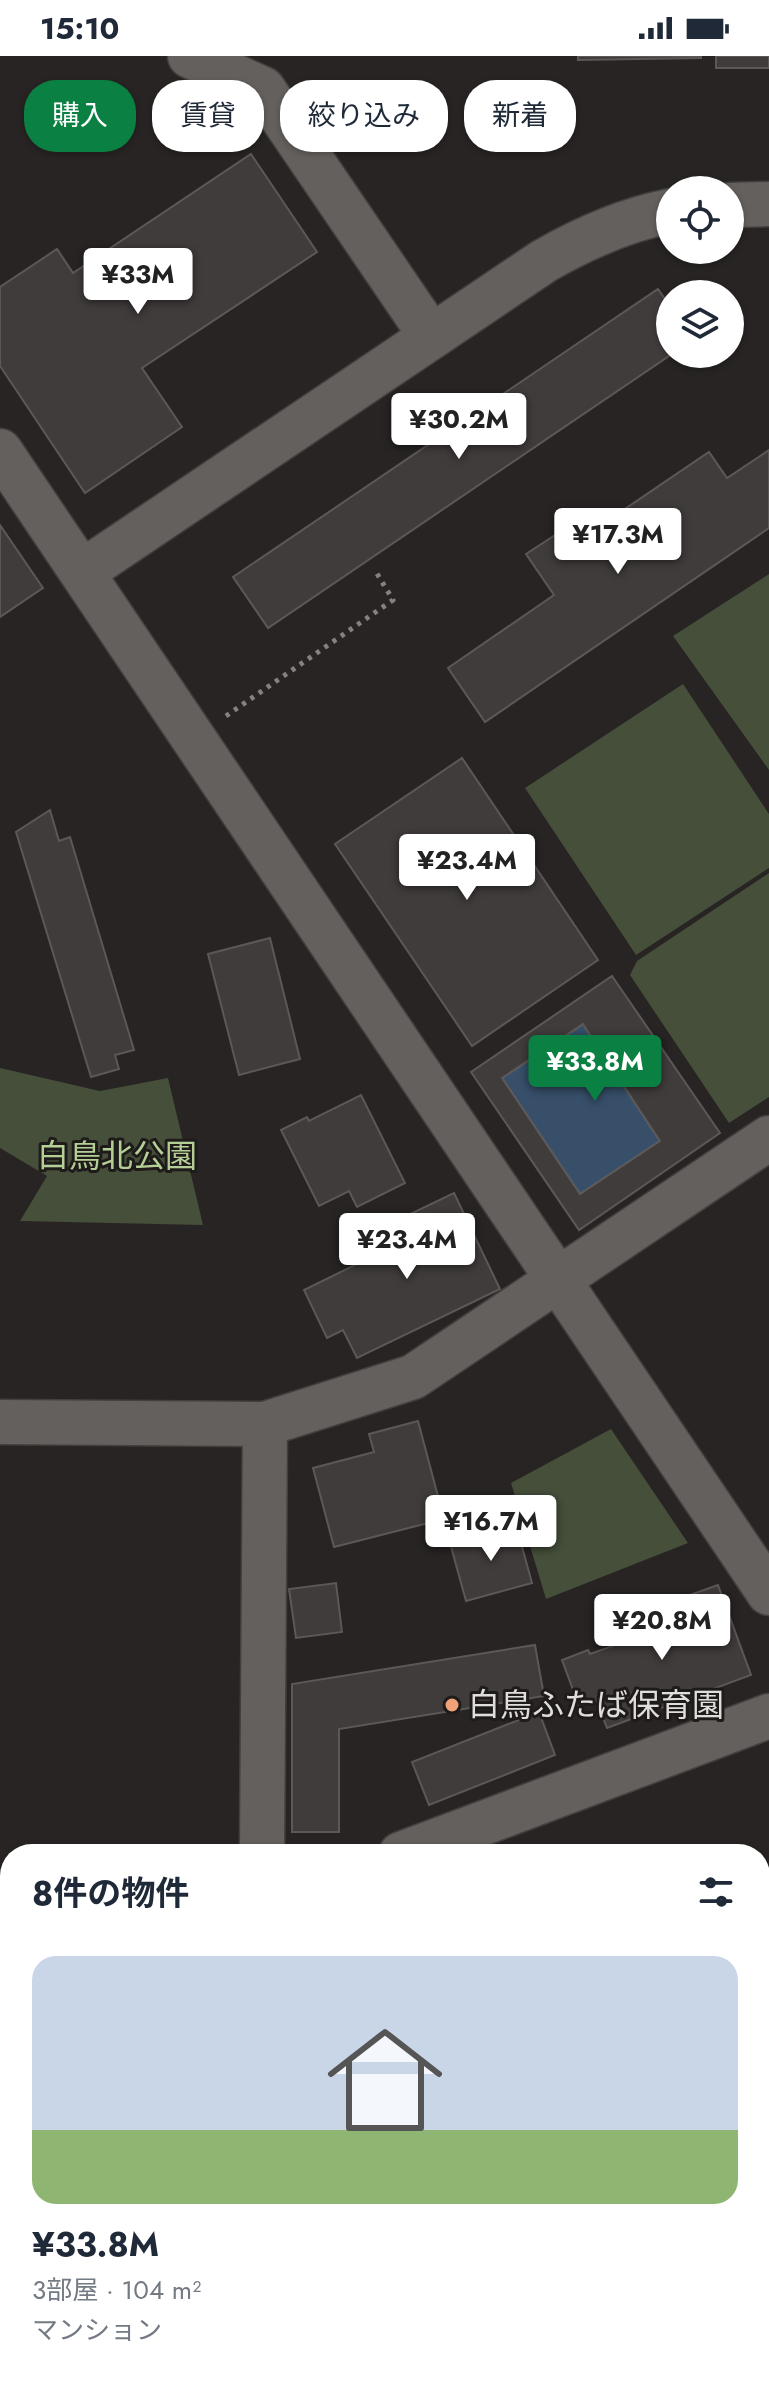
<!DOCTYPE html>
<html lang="ja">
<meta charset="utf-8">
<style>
body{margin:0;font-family:Jost,"Noto Sans JP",sans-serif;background:#f6f6f7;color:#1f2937;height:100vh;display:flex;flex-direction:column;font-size:30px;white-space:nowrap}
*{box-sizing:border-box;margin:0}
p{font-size:26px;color:#747a83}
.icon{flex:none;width:44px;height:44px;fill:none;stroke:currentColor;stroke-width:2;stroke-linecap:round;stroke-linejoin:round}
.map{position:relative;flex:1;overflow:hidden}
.panel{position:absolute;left:0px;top:1788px;width:770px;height:538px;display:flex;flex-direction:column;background:#fff;border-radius:32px 32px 0 0;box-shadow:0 2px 6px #0004}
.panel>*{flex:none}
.top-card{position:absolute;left:24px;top:24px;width:722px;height:72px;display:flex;gap:16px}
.fabs{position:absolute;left:656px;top:120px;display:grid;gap:16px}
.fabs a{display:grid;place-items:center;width:88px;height:88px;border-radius:50%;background:#fff;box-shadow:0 2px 6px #0004;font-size:40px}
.price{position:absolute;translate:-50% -68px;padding:0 18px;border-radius:8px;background:#fff;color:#222;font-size:26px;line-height:52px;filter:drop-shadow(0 2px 4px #0008)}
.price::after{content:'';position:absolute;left:50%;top:48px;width:24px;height:18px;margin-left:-12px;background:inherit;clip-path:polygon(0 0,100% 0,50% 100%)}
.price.selected{background:#0b8043;color:#fff}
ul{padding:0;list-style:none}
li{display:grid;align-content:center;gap:16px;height:424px;padding:0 32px}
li+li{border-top:2px solid #e0e1e3}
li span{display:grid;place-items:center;height:248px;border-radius:24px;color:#555}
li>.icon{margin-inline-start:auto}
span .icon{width:144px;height:144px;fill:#fffc;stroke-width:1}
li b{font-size:34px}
h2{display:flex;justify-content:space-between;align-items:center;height:96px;padding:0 32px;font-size:34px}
.tag{padding:0 28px;border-radius:32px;background:#fff;box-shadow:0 2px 6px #0004;font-size:28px;line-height:72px}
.tag.selected{background:#0b8043;color:#fff}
.status{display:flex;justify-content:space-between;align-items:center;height:56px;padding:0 40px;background:#fff;direction:ltr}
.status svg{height:22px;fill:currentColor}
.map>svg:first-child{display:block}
</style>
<div class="status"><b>15:10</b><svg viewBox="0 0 49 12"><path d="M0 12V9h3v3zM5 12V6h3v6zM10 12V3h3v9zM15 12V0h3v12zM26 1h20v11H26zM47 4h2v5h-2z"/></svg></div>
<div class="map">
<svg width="769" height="2325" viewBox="0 0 769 2325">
<rect width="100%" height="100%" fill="#272423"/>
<path fill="#454f3a" d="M769,518V714L673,580Z
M683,628L769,758V812L636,899L525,732Z
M769,817V1041L729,1067L630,919L637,905Z
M0,1012L100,1035L168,1022L203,1169L20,1165L47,1120L0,1092Z
M611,1373L688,1487L546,1543L511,1427Z"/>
<path fill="#374f69" stroke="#6a7a8c" stroke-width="2" d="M583,968L660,1085L580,1138L502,1022Z"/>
<path fill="#403c3b" stroke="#5c5857" stroke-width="2" fill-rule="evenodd" d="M578,0H701V2L578,4Z
M716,0H769V12H716Z
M251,98L317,196L142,312L182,371L85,437L0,310V231L57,193L73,217Z
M658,233L670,250V298H672L268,572L233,521Z
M769,394V472L485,666L448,612L554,539L526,498L572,468L582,482L709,396L727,422Z
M0,469L43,532L0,561Z
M462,702L598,904L472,990L335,788Z
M50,754L59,785L70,781L134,994L115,999L119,1013L91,1021L16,776Z
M270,882L300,1003L239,1019L208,898Z
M612,920L720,1077L579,1174L471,1016ZM583,968L660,1085L580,1138L502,1022Z
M361,1039L405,1127L357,1151L349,1135L319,1150L281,1074L307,1061L309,1065Z
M454,1137L500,1233L357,1302L343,1274L327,1282L304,1234L414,1180L404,1161Z
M418,1365L444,1463L334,1491L313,1412L374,1396L369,1378Z
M516,1469L532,1527L466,1545L450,1487Z
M336,1527L342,1576L296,1582L289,1533Z
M718,1529L751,1619L607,1672L596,1644L579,1650L562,1604L588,1594L590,1598L675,1568L667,1547Z
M535,1589L544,1640L339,1673V1776H292V1628Z
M539,1656L555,1699L429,1749L412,1706Z
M769,1816V2055L760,2030V1819Z
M10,2010V2115L0,2119V2014Z
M668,2316H683V2325H668Z"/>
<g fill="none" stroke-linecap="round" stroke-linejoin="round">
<g stroke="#42403e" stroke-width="47">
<path id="minor" d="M190,0L263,33L431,280
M730,149L769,148
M0,395L769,1537
M82,516L544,205C584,182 624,164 670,155
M0,1366L265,1368L413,1321L769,1082
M262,1798L265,1368
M401,1798L769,1660
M0,1948L10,1944
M0,2245H10
M760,2272L769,2276
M265,2325V2316"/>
</g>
<path stroke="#848281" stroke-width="5" stroke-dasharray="4 6" stroke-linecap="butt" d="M226,660L393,544L376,516"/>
<use href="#minor" stroke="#64605e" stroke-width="44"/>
</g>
<circle fill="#f0a378" stroke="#1e1b1a" stroke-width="3" cx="452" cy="1649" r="8"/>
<g text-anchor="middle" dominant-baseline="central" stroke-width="6" stroke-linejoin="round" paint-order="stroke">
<g font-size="32" fill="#b4cf96" stroke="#1e1b1a">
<text x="117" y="1100">白鳥北公園</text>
</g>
<g font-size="32" fill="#e0dedd" stroke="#1e1b1a" text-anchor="start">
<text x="468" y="1649">白鳥ふたば保育園</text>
</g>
</g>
</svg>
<div class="fabs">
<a><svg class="icon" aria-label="locate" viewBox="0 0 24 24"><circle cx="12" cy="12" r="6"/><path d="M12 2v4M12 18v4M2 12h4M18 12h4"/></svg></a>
<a><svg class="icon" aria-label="layers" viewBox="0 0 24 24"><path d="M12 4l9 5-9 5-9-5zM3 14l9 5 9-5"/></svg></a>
</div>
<b class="price" style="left:138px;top:260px">¥33M</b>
<b class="price" style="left:459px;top:405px">¥30.2M</b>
<b class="price" style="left:618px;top:520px">¥17.3M</b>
<b class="price" style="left:467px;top:846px">¥23.4M</b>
<b class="price selected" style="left:595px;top:1047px">¥33.8M</b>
<b class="price" style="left:407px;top:1225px">¥23.4M</b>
<b class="price" style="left:491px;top:1507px">¥16.7M</b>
<b class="price" style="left:662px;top:1606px">¥20.8M</b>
<div class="top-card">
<a class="tag selected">購入</a>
<a class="tag">賃貸</a>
<a class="tag">絞り込み</a>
<a class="tag">新着</a>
</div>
<section class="panel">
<h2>8件の物件<svg class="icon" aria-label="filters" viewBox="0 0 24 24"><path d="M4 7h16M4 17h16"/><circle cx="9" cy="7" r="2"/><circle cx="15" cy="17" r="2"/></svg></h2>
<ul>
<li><span style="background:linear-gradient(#c9d6e8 70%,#8fb573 0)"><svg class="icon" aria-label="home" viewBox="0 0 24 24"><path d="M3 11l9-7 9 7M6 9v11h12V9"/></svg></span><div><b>¥33.8M</b><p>3部屋 · 104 m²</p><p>マンション</p></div></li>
</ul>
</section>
</div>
